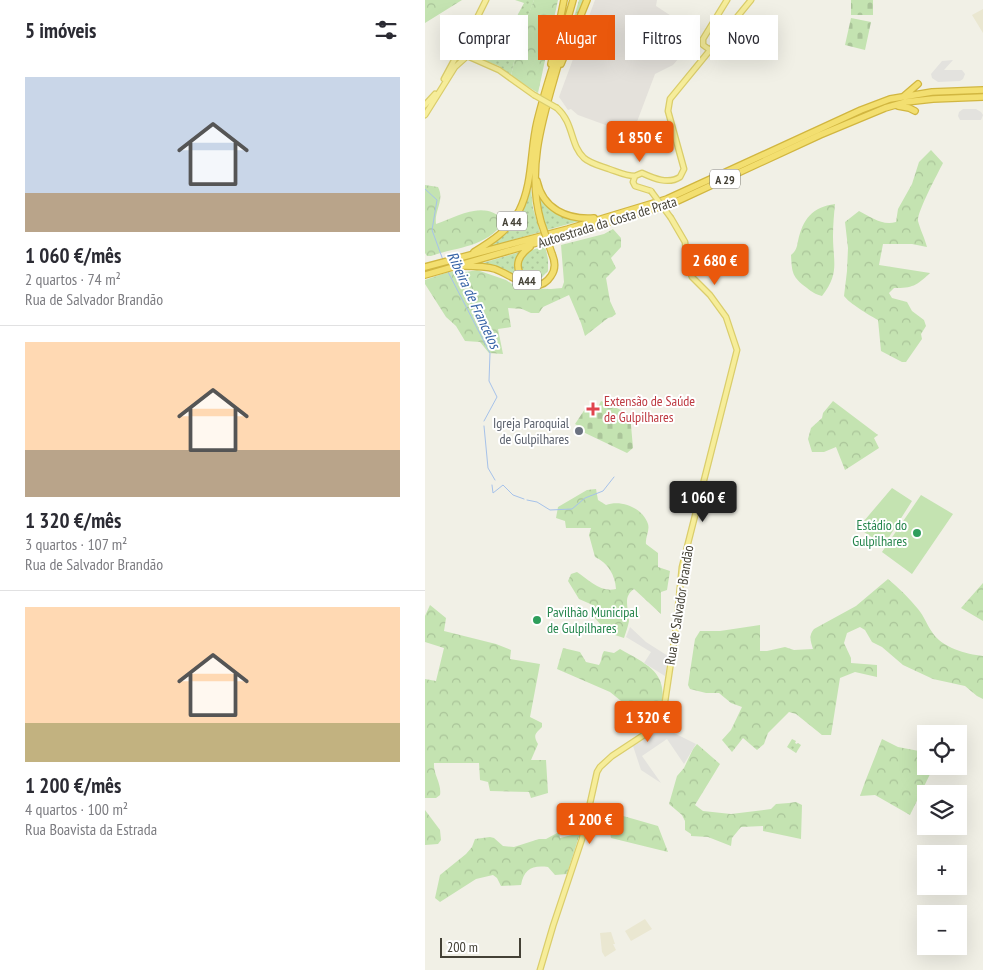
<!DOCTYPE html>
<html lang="pt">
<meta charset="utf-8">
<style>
body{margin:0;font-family:"PT Sans Narrow",sans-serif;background:#f2f2f3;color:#2b2b33;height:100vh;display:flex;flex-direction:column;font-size:19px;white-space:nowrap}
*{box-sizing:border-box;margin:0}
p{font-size:16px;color:#7c7c81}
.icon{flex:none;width:28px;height:28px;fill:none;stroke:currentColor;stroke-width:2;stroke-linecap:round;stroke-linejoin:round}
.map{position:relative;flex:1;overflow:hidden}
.details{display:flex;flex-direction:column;background:#fff;width:425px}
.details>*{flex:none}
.top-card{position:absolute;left:15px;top:15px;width:468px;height:45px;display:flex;gap:10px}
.fabs{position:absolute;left:492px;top:725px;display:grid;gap:10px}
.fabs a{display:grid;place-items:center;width:50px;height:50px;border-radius:0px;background:#fff;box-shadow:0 5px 20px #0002;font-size:25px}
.scale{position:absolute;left:15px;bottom:12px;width:81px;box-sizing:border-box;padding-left:5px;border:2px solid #444136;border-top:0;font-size:14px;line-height:18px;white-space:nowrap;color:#444136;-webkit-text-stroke:4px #fff;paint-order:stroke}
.price{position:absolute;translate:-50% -42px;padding:0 11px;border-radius:5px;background:#ea580c;color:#fff;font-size:16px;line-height:32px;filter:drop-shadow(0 1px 2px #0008)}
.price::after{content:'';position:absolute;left:50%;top:30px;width:15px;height:11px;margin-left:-8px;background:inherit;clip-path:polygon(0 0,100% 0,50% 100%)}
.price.current{background:#222;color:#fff}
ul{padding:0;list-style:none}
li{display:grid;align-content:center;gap:10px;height:265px;padding:0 25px}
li+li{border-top:1px solid #e1e1e2}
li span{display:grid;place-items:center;height:155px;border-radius:0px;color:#555}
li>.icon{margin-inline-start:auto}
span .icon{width:90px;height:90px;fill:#fffc;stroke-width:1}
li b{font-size:21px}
h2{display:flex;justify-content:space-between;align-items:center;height:60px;padding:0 25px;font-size:21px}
.tag{padding:0 18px;border-radius:0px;background:#fff;box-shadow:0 5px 20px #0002;font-size:18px;line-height:45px}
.tag.current{background:#ea580c;color:#fff}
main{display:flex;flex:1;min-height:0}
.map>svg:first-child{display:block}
</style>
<main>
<section class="details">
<h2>5 imóveis<svg class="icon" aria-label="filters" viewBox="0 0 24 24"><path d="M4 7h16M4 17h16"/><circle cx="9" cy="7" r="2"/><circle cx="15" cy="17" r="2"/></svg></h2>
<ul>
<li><span style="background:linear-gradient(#c9d6e8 75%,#b9a48a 0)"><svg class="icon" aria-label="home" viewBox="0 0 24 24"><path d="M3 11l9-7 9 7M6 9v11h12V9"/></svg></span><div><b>1 060 €/mês</b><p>2 quartos · 74 m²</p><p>Rua de Salvador Brandão</p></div></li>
<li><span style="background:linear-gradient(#ffd9b3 70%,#b9a48a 0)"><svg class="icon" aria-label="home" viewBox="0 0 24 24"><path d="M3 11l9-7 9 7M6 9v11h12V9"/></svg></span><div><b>1 320 €/mês</b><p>3 quartos · 107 m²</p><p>Rua de Salvador Brandão</p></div></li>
<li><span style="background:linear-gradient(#ffd9b3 75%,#c2b280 0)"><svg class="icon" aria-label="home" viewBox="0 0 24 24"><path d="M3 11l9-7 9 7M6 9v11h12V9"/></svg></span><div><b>1 200 €/mês</b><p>4 quartos · 100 m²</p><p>Rua Boavista da Estrada</p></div></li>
</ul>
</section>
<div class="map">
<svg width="558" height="970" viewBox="0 0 558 970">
<defs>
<pattern id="grass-dots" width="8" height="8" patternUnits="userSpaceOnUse" patternTransform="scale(1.25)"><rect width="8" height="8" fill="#c4e3b1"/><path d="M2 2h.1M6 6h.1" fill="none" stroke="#aac499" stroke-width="1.8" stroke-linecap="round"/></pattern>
<pattern id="forest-crowns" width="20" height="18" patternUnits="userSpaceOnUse" patternTransform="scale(1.25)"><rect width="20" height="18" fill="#c4e3b1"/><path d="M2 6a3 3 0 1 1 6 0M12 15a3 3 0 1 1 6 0" fill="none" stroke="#aac499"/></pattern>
<pattern id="cemetery-stones" width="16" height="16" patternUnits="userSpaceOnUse" patternTransform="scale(1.25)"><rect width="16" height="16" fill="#c4e3b1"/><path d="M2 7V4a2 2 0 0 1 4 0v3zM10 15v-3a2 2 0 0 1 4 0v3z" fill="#aac499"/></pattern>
<pattern id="water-waves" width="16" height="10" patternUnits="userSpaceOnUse" patternTransform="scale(1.25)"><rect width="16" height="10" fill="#a6c2ea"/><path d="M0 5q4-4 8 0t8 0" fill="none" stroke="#899fbe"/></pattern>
</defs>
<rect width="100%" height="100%" fill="#f1f0e6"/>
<path fill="#e5e3d4" d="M50,32L70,34V40L93,43L90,57L53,48L54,45L49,44L48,55L45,53L43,47Z"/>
<path fill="#f2ead2" d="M240,713L254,715L252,728L240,723Z"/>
<path fill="#e4e1db" d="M170,0H232L231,6L272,33L269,40L248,65L230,74L210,127L203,131H197L153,115L146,109L143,110L134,97Z"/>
<path fill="#eae7d1" d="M558,9V33L547,15Z
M220,919L227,929L206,941L200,931Z
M186,932L190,944H188L191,950L180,957L177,952L175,933Z"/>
<path fill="url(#grass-dots)" d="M90,0H109L93,43L70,40V34L50,32L43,47L44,52L48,55L47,56L44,55L41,47L50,30L72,32L73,37L90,39L91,32L87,31L88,22L57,18L87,20L91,18L99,3Z
M154,0H160L136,61Z
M52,47L90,57L86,76L74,66L50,57Z
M105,181L108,208L115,232L60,248L86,224Z
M111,186L123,205L158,220L122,230L118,220Z
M120,246L123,259V271L116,278C103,281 89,270 97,257C102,250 112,249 120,246Z
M95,252C87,263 92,270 99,281L54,264Z
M367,739L371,741L370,743L372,744L373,743L376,745L371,753L362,747Z"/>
<path fill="url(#forest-crowns)" d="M0,0H37L0,23Z
M109,0H133L113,93L86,76L94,38Z
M506,150L518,163C513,173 492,212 493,221C495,229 500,239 502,247L487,244H458L454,265L505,273C491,286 488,288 469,288L464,293L467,298L482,302L487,311L499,320L501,326L496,334L497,339L481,362H477L456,351L453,320C444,315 424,303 419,296L422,271L423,248L420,222L434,211C446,217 457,226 471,222L473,209L487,184L494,162Z
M0,185L13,187C20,200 9,211 11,224C34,216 59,199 80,221C60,248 35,246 6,256H2L0,253Z
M410,204C409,214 408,225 408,236C408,262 415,273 397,296C390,294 387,292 382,288C367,277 367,273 366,255C371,251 372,247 373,241C378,219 387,207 410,204Z
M188,229L196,238V247L186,258L191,268L181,278L185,301L191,314L187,317L183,318L160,336L156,323L144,295L118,307L114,313H106L97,309L83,308L86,327L73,329L78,354L64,353L55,342L40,341L31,326L21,317L0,284V280C11,276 24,271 35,271L36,273L52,270L81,280L93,288L126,289L137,288L139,282L136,245L179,234Z
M408,401L453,435L449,438L454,448L420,470L411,447L399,452H387L383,439L386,428L397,418L398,413Z
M171,489L173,500L181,505C196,499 218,508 223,524C225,531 220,537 221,544L233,553V567L245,571L242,590L236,592V614L209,589C197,597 204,609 204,621C203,626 201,632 199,638L178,631L176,625L169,617L170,606L154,599L143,581L146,574L152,572C164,580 176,593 191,589C190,575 183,563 170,557L164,535L166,528H141L140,521L131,518L133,507L162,490Z
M463,579C474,588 484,598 493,609C499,616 502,625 507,632C517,648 541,654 558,656V699L552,696L540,686L508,679L478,665L457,647L447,642L440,630L435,627L422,633L419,643L426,658V663L452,665V677L430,672L415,678L406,735H397L371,714L364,712L343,733L339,744L332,750L318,738L307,752L297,740L306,730L317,707L306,703L294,693H281L265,689L263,685L270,639L275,631H295L335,625V651H342L360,647L369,650L388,649C386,642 383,636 389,629L431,606Z
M558,583V621L536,608Z
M5,605L21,618L19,631L71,644L86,650L85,659L115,664L105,717L117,723V727C110,734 108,735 113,744L106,760H121L123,793L106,798L104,792L65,791L63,782L55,780L54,763H9C8,774 17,784 15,795L11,798H0V679L11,681L19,648L0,642V616Z
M138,648L155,652L161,662L174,665C177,660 176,656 179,651L189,653L195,649C227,667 245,674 235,715L229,718L201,705L185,692L132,669Z
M457,739L473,747L494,751L497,761L501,766L507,770L485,815L450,795L435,796L440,782Z
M272,744L295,764L270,805L278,811L306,814L346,809L351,804L364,803L371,802L377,805L376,839L338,831V826L316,827L307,838L306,846L283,837L266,836V834L260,830V821L257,815L244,804L252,776L259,768L268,749Z
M167,807L233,826L243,852L186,838L184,825L164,820Z
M0,810L15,830L16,840L13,844L0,845Z
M134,832L135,838L155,833L142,874L130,875L123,867C107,865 99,869 96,885L76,886L72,878L68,875L51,879L15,902L10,898L15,875L41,854L47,847L50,839L65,837L69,838L78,846L89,847L114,839H121Z"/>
<path fill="url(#cemetery-stones)" d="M426,0H448V15H426Z
M426,18L446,22L440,50L420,45Z
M176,401L205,414L208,448L202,453L158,432L159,429L150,424L160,409L170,413Z"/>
<path fill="#c4e3b1" d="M467,488L487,501L459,545L433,528Z
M496,495L528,514L487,574L457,552Z"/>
<path fill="#e3e2de" d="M528,60L519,70H537L540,74L538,79L535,81L513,82L507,78L506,74L517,61Z
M543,109H551L556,112L558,115L556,120H535L533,116L534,112L538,109Z
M205,627L221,642L243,656L240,676L219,663L226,652L201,637Z
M237,727L271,744L259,764L242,739L217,756L236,783L216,770L208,746Z"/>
<path fill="url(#water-waves)" d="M252,30L262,39L245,58L242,56Z"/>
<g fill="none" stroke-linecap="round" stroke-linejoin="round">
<path stroke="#a6c2ea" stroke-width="1" d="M0,189L12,200L7,230L18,260
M22,270L65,353L64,381L72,397L59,421
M59,426L63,468L70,480
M67,485L68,493L78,485L88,495L99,499
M102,500L112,502L125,510L147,509L160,498L178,491L189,477"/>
<g stroke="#dacd6b" stroke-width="7">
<path id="major" d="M285,50L278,45V39L302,0
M40,55L74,70L109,95
M19,79L39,42
M0,105L10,94
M132,108C149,123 145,145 159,158C166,164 176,166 184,169C193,172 201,176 210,176
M0,115L30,67L40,58L39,47L41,40L61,0
M226,191L210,186L208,182L210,176L217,173C228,178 243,185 255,177L259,169L243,111L245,99L326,0
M115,970L128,926L157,839L172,772L175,767L187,756L228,729L238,715L251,628L257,567L312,350L301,317L285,295L267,277L262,264L260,242L246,218"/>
</g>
<g stroke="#d1b640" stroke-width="8">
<path id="highway" d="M126,64L139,0
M136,64L162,0
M479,96L493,84
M473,106L484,108L490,111
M112,181C118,209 142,220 169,218
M116,222C100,166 120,112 135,58
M105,247C94,255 88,265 98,278L107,282
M49,252C67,241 83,231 94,211C108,184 105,151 112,122C122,80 137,41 148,0
M39,266C50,266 60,266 70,269C87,275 112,298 126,276C131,269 130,261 127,254
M0,267L143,229L242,199L436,110L465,99L507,92L558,90
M0,275L246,204L395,135L460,108L481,102L508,99L558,97"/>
</g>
<use href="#major" stroke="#f6ed9a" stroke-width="4.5"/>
<use href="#highway" stroke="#f3df70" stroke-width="5.5"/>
<g stroke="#dacd6b" stroke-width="7" stroke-linecap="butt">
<path id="major-bridge" d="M109,95L132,108
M226,191L246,218"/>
</g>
<g stroke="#d1b640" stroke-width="8" stroke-linecap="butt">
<path id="highway-bridge" d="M116,222L127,254"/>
</g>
<use href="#major-bridge" stroke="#f6ed9a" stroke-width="4.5"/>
<use href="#highway-bridge" stroke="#f3df70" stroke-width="5.5"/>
</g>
<path fill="#e0444e" stroke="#fff" stroke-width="2" d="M165.5 401.5h5v5h5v5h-5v5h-5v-5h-5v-5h5z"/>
<circle fill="#6b7280" stroke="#fff" stroke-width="2" cx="154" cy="431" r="5"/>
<g fill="#2e9e5b" stroke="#fff" stroke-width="2">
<circle cx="492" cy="533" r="5"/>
<circle cx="112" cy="620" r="5"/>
</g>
<g text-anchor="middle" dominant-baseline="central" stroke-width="4" stroke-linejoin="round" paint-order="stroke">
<g fill="#fff" stroke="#7c7a72" stroke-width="1">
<rect x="285" y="169.5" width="30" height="19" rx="4"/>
<rect x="72" y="211.5" width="30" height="19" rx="4"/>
<rect x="88" y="270.5" width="28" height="19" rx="4"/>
</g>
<g font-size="12" font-weight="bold" fill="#444136">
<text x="300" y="179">A 29</text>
<text x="87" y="221">A 44</text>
<text x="102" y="280">A44</text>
</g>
<g font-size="14" fill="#444136" stroke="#fff">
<text transform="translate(182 222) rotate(-17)">Autoestrada da Costa de Prata</text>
<text transform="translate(254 605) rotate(-81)">Rua de Salvador Brandão</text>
</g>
<g font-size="14" fill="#be3a42" stroke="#fff" text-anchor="start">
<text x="179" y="401">Extensão de Saúde<tspan x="179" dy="16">de Gulpilhares</tspan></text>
</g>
<g font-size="14" fill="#5b616d" stroke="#fff" text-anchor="end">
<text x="144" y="423">Igreja Paroquial<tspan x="144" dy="16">de Gulpilhares</tspan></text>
</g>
<g font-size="14" fill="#27864d" stroke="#fff" text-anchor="end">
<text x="482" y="525">Estádio do<tspan x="482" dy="16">Gulpilhares</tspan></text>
<text x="122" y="612" text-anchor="start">Pavilhão Municipal<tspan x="122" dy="16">de Gulpilhares</tspan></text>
</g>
<g font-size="15" font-style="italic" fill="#3764a7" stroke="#fff">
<text transform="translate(49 300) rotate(65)">Ribeira de Francelos</text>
</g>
</g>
</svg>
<div class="fabs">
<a><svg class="icon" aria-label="locate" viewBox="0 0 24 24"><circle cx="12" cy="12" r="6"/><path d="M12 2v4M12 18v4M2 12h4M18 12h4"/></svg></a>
<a><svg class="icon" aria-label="layers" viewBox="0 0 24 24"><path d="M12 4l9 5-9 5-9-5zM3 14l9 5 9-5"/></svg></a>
<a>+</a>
<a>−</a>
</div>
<div class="scale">200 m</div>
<b class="price" style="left:215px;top:163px">1 850 €</b>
<b class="price" style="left:290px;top:286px">2 680 €</b>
<b class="price current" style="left:278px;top:523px">1 060 €</b>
<b class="price" style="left:223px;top:743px">1 320 €</b>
<b class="price" style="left:165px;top:845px">1 200 €</b>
<div class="top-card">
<a class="tag">Comprar</a>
<a class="tag current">Alugar</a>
<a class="tag">Filtros</a>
<a class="tag">Novo</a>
</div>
</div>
</main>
